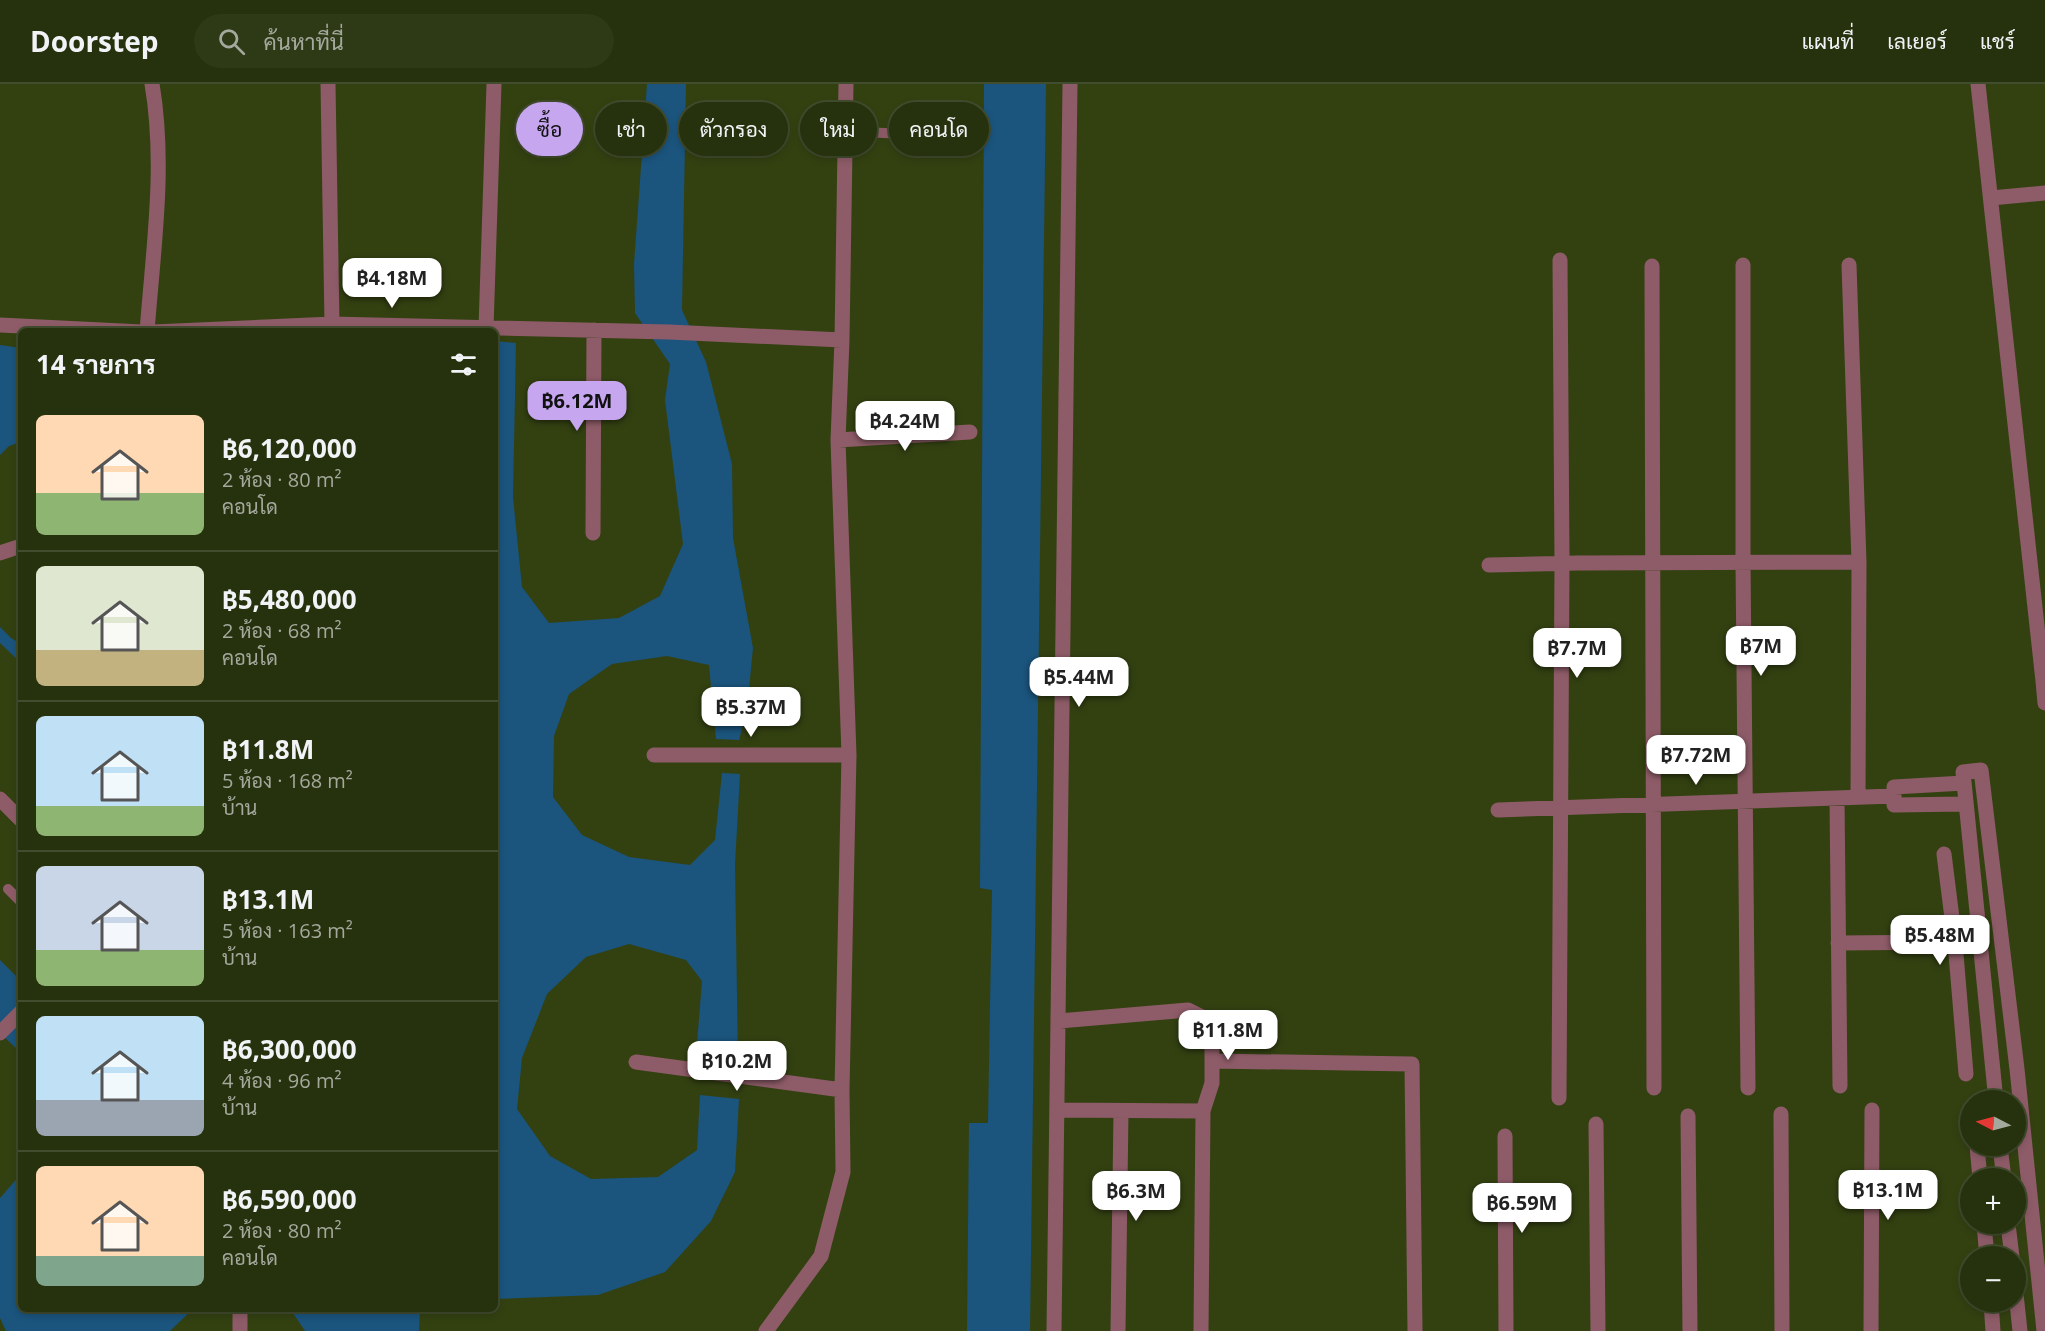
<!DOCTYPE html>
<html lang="th">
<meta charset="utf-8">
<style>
body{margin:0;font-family:"Open Sans",Sarabun,sans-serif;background:#2e3916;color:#f1f3f6;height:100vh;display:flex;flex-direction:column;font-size:22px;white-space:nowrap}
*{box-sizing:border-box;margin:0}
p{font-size:20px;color:#a4a99d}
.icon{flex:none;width:33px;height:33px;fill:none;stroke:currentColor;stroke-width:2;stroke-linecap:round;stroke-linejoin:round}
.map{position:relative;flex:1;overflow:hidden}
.side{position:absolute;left:18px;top:244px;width:480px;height:984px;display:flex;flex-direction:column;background:#26310d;border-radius:9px;box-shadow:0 3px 9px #0003,0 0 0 2px #424c2e}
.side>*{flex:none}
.guide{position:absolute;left:516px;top:18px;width:570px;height:54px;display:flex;gap:12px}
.needle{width:39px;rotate:276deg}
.buttons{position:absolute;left:1960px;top:1006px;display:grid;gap:12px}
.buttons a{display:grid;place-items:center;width:66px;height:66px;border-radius:50%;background:#26310d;box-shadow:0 3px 9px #0003,0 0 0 2px #424c2e;font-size:30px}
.price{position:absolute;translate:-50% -51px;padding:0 14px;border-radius:12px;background:#fff;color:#222;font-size:20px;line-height:39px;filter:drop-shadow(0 2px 3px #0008)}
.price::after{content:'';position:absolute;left:50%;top:36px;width:18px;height:14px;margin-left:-9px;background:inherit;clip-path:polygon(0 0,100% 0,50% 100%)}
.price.on{background:#c7a6f0;color:#111}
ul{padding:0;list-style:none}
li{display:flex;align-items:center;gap:18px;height:150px;padding:0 18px}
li+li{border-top:2px solid #424c2e}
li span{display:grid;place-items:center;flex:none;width:168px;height:120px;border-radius:9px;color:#555}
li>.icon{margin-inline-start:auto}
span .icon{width:72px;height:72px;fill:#fffc;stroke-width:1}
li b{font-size:26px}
h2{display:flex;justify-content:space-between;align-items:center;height:72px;padding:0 18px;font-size:26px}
.chip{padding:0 21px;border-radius:27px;background:#26310d;box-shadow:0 3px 9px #0003,0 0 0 2px #424c2e;font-size:21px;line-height:54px}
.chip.on{background:#c7a6f0;color:#111}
header{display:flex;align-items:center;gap:36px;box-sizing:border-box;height:84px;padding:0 30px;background:#26310d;border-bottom:2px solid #424c2e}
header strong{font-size:28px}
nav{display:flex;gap:33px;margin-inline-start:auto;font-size:21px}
.search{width:420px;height:54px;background:#2e3916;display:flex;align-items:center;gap:15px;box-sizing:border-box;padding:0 21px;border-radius:33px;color:#a4a99d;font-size:22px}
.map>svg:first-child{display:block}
</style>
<header>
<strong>Doorstep</strong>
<div class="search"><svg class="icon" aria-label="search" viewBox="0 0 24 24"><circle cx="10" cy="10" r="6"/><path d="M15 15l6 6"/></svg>ค้นหาที่นี่</div>
<nav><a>แผนที่</a><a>เลเยอร์</a><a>แชร์</a></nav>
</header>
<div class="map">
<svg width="2045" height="1247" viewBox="0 0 2045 1247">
<rect width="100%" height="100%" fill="#334111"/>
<path fill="#1b547d" d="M647,0H686L682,226L706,278L732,380L733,454L753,564L747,626L739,656L716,655L709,581L667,572L612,580L569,610L554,652L553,713L582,751L629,773L690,781L715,756L722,689L740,690L735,780L738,978L696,972L702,897L686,876L629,860L586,873L547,910L522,974L517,1025L550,1072L591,1095L658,1093L697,1066L700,1011L739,1015L735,1088L711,1137L665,1188L598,1211L495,1215V257L516,259L513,413L522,503L549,539L619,534L660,512L683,460L665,316L670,280L635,229L634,180Z
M984,0H1046L1030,1247H967L969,1039H988L992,806L980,804Z
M0,261L21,264V358L9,362L0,371Z
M0,543L11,554L21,560V579L0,559Z
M0,876L21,897V969L0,949Z
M21,1090V1226H192L170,1247H6L0,1234V1114Z
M285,1226H420L419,1247H305L293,1229Z"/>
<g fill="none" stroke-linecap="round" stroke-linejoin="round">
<path stroke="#8e5c68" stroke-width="10" d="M845,47L923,51
M8,805L21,818"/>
<path stroke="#8e5c68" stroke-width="15" d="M328,0L332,240
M1978,0L2043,597
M1991,114L2045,109
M1743,181V478L1748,1004
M1849,181L1859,478
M1652,182L1654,1004
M0,241L142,248
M486,244L494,0
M147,248C153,166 166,82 152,0
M153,248L332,240L669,248L842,256
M838,356L970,348
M593,449L594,246
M0,469L21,462
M1489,481L1578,479L1859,478L1858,713
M2045,597H2043L2045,619
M654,671H849
M1964,699L1894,703V721L1966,720
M1837,714L1840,1002
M0,715L21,736
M1498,726L1894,712
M1944,770L1955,858L1966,990
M1838,859L1955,858
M0,949L21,928
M1212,977L1412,980L1415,1247
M636,978L842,1006
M1559,1014L1562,479L1560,176
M1996,1017L1963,688L1981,686L2017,985L2044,1247
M1058,1026L1203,1027L1212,999V938L1188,926L1059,937
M1781,1030L1782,1247
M1688,1032L1690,1247
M1596,1040L1598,1247
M1505,1052L1506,1247
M1977,1062L1980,1095
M2000,1062L2004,1095
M1984,1140L1987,1173
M2008,1140L2012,1173
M2016,1210L2020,1247
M1991,1218L1993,1247
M240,1247V1226
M766,1247L821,1172L843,1088L842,1006L849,671L838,356L842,256L846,0
M1054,1247L1070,0
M1118,1247L1121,1028
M1201,1247L1203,1027
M1871,1247L1872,1026"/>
</g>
</svg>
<div class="buttons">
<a><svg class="needle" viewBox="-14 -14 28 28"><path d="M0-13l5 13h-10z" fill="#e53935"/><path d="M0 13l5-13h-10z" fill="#a4a99d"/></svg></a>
<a>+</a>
<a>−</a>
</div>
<b class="price" style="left:392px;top:225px">฿4.18M</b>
<b class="price on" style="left:577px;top:348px">฿6.12M</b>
<b class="price" style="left:905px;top:368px">฿4.24M</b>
<b class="price" style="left:1761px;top:593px">฿7M</b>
<b class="price" style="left:1577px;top:595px">฿7.7M</b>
<b class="price" style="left:1079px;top:624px">฿5.44M</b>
<b class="price" style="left:751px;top:654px">฿5.37M</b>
<b class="price" style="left:1696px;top:702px">฿7.72M</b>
<b class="price" style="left:1940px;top:882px">฿5.48M</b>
<b class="price" style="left:1228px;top:977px">฿11.8M</b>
<b class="price" style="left:737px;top:1008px">฿10.2M</b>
<b class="price" style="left:1888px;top:1137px">฿13.1M</b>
<b class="price" style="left:1136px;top:1138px">฿6.3M</b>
<b class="price" style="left:1522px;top:1150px">฿6.59M</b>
<div class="guide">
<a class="chip on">ซื้อ</a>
<a class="chip">เช่า</a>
<a class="chip">ตัวกรอง</a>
<a class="chip">ใหม่</a>
<a class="chip">คอนโด</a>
</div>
<section class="side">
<h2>14 รายการ<svg class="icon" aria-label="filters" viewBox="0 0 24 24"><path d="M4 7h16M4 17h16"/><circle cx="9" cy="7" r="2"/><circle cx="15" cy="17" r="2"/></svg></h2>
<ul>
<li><span style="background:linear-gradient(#ffd9b3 65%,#8fb573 0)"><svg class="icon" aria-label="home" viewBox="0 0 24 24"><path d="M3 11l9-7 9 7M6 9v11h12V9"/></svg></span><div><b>฿6,120,000</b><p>2 ห้อง · 80 m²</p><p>คอนโด</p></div></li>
<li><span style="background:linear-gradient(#dfe7d0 70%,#c2b280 0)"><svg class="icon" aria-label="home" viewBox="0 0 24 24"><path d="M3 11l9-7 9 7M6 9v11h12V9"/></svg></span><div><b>฿5,480,000</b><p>2 ห้อง · 68 m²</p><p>คอนโด</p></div></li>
<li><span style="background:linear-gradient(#bfe0f5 75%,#8fb573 0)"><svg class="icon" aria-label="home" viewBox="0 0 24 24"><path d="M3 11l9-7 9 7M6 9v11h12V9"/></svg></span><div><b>฿11.8M</b><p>5 ห้อง · 168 m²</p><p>บ้าน</p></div></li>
<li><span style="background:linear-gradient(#c9d6e8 70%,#8fb573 0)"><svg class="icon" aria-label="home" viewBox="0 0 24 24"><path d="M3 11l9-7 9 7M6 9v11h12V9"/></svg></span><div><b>฿13.1M</b><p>5 ห้อง · 163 m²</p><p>บ้าน</p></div></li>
<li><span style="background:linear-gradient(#bfe0f5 70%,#9aa5b1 0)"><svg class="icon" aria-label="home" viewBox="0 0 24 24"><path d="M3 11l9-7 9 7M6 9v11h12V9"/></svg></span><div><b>฿6,300,000</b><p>4 ห้อง · 96 m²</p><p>บ้าน</p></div></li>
<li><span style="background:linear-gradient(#ffd9b3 75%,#7fa58c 0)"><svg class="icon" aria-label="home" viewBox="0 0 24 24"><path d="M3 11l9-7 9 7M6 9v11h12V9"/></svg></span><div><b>฿6,590,000</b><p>2 ห้อง · 80 m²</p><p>คอนโด</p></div></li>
</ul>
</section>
</div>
